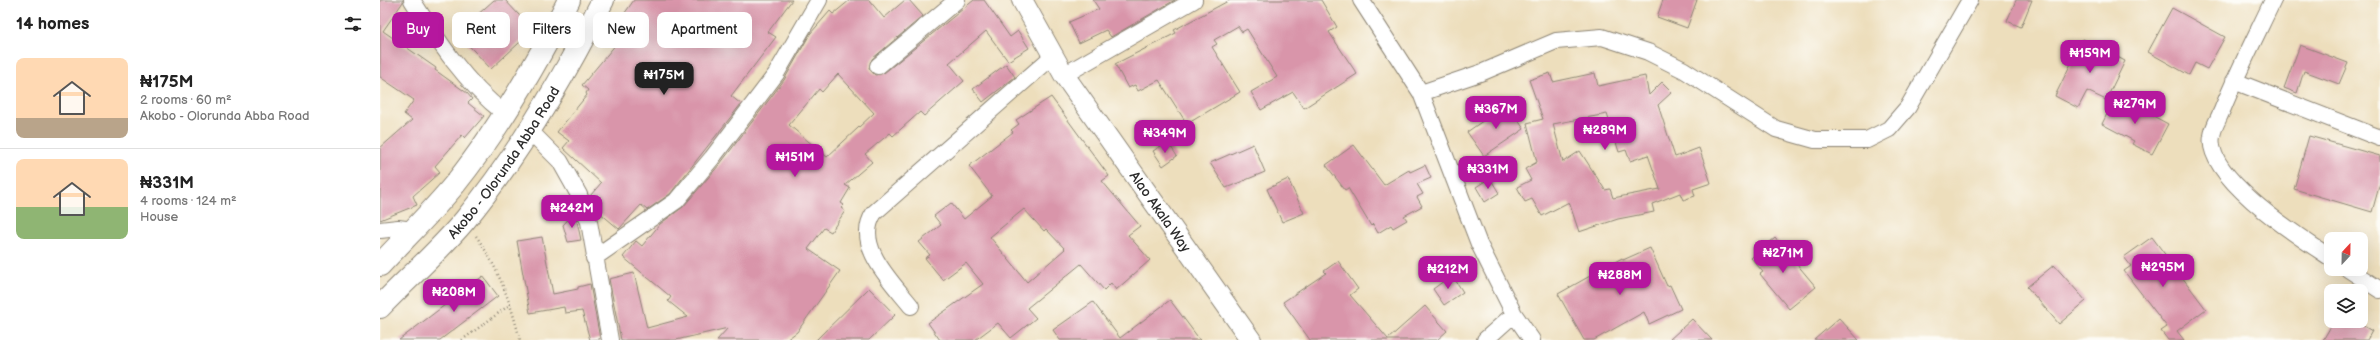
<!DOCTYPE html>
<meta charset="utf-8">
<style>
body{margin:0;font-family:"Balsamiq Sans",sans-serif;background:#f6f6f6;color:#222;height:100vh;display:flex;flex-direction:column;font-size:15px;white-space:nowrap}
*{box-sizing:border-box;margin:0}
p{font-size:13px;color:#767676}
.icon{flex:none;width:22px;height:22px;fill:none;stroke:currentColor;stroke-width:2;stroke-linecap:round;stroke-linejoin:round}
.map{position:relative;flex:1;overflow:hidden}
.sheet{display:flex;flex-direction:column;background:#fff;width:380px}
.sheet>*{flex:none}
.banner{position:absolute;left:12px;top:12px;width:380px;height:36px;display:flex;gap:8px}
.needle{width:26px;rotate:22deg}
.tools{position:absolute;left:1944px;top:232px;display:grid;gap:8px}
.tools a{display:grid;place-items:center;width:44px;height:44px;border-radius:8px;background:#fff;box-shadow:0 4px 16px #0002;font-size:20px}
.price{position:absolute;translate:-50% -34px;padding:0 9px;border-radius:8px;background:#b5179e;color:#fff;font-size:13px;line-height:26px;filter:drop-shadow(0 1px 2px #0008)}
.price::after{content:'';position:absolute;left:50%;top:24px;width:12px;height:9px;margin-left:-6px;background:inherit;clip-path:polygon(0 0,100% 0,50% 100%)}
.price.on{background:#222;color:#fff}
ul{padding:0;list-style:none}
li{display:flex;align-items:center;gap:12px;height:100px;padding:0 16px}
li+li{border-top:1px solid #e0e0e0}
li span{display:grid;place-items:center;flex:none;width:112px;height:80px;border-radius:8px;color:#555}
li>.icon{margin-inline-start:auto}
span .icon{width:48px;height:48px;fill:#fffc;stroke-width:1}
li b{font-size:17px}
h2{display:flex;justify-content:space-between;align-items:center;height:48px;padding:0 16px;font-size:17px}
.chip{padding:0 14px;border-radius:8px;background:#fff;box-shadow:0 4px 16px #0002;font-size:14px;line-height:36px}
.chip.on{background:#b5179e;color:#fff}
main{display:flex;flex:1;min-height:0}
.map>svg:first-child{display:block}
</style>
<main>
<section class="sheet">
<h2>14 homes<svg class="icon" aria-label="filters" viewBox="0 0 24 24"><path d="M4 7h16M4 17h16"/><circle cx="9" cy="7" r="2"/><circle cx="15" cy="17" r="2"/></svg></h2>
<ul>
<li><span style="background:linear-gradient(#ffd9b3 75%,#b9a48a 0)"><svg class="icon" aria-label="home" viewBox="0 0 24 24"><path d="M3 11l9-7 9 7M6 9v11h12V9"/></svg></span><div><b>₦175M</b><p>2 rooms · 60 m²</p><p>Akobo - Olorunda Abba Road</p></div></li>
<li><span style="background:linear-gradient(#ffd9b3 60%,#8fb573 0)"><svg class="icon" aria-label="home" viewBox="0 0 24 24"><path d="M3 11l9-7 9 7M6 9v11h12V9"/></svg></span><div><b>₦331M</b><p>4 rooms · 124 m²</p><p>House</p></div></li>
</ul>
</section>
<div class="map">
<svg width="2000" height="340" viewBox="0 0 2000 340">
<rect width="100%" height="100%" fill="#fdfcf7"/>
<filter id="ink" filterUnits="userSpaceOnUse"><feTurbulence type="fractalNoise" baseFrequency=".025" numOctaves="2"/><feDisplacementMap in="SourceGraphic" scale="8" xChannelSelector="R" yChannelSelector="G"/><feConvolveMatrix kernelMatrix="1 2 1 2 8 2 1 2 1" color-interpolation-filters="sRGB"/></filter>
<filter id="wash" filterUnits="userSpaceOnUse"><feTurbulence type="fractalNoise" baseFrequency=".012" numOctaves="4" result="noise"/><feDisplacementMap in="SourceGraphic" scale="16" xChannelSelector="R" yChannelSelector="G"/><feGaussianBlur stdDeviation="0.9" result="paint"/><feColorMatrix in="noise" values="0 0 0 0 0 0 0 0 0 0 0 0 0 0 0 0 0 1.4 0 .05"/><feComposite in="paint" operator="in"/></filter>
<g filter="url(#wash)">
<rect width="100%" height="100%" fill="#eddebc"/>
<g id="blocks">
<path fill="#d995aa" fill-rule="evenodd" d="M0,0H23V2L3,31L56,68L55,70L87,93L92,99L88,103L104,116L85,138L82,135L55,166L60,172L33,196L37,205L0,220V148L32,120L24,114L34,100L0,77Z
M114,0H125L153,30L111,69L77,33Z
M254,0H412L388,32L396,37L351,96L361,104L290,194L267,210L261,205L239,229L213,207L210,196L221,183L183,148L189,141L177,132L207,95L206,93L208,90L202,85L237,43L233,40L247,21L242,17Z
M470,0H489L504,18L525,0H529L543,16L492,59L489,68L495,75L504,73L594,0H604L630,37L638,31L649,48L628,61L606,31L569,63L584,81L544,116L540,112L513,136L510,133L485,154L492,162L465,185L470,188L461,203L464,205L461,208L465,211L451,232L444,228L428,249L460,271L417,332L406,340H337L348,328L296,340H241L229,279L254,273L267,328L308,317L288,301L291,297L243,257L256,241L262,246L280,224L303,207L340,164L404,80L430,34L450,11L453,14ZM458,74L494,113L447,157L409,125L439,89L442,92Z
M713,0H795L731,37L726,30L699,43L689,22L719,9Z
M850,0H941L957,27L949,32L977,74L924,108L913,92L881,110L871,92L897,77L867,29L862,32L858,26L834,40L837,44L832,47L860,92L807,124L779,80L758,91L755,85L748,88L735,64L796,33L794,30Z
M1283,0H1317L1307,28L1277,17Z
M1636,0H1652L1641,27L1627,21Z
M1792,8L1845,37L1827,69L1815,63L1809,75L1768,52Z
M1703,39L1745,61L1726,100L1707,91L1698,108L1675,96Z
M1920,45L1968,63L1959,84L1924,71L1917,93L1904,88Z
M626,64L635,77L603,102L593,89Z
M1170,73L1173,82L1215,73L1218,86L1265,76L1269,95L1282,82L1292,92L1278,105L1295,157L1319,148L1331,183L1313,189L1315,196L1303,200L1300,193L1272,204L1274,212L1238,219L1199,232L1189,202L1162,216L1152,199L1145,202L1137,187L1151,180L1145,169L1157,162L1147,123L1163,119L1149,80ZM1227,114L1239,152L1246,150L1250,161L1268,155L1280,189L1233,198L1230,189L1225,190L1200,151L1183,162L1173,124Z
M1736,96L1788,124L1772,154L1752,144L1754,141L1722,124Z
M671,97L729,176L722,181L760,226L748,235L770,260L736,290L731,283L724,290L701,264L647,308L656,318L631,338L618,323L595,340H560L548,323L603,284L586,263L563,280L545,258L550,255L539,242L561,225L554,216L571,203L584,219L612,196L589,166L633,132L631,130L639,124L636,120ZM644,209L664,231L666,229L685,249L647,282L610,237Z
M1127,104L1144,129L1104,156L1087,132Z
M1929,136L2000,156V183L1992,212L1914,189Z
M784,144H789L797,156L783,166L773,151Z
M873,144L885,172L846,188L830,163Z
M974,145L1004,185L1029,170L1030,172L1045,165L1051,178L1037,184L1043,194L1037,197L1042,206L1024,216L1027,220L1013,228L1011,225L998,233L993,224L991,226L968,188L965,190L946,165Z
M1110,178L1119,193L1105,202L1096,187Z
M908,179L924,213L902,222L887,189Z
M195,212L201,240L188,242L183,225Z
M162,237L173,294L198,289V287L210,284L220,339L210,340L202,311L185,313L184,307L150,313L137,241Z
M1772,237L1826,309L1797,331L1804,340H1788L1781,331L1787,327L1744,271L1751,266L1744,257Z
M1395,238L1436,287L1409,309L1380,274L1383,272L1371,258Z
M1270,248L1287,286L1290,285L1301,309L1269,324L1264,312L1214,340H1204L1178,294L1242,258L1243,260Z
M958,261L978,289L970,295L1008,339L1045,306L1067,331L1057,340H930L903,302L946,273L944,271Z
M1674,265L1706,301L1679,324L1647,287Z
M1072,275L1083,292L1064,305L1053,289Z
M103,276L118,296L60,340H19Z
M489,288L515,315L489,340H436Z
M790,300L820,340H680L673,330L713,302L740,338Z
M1459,318L1479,340H1434Z
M1312,319L1332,340H1289Z
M1954,321H1975L1992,331L1987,340H1943Z"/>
</g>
</g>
<g filter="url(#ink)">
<use href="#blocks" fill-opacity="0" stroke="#8c8474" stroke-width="1"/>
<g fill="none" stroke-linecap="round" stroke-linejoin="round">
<g stroke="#8c8474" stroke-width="18">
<path id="minor" d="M32,0C58,41 85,83 124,113
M981,0L1041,93L1099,244L1134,314L1152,340
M1893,0C1876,36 1858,71 1843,108C1840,116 1833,127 1832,136C1824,177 1921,238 1951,258
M498,66L577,0
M684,75L814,0
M1854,81L2000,138
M1041,93L1103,72L1176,41L1222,37L1268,52L1304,70L1396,129L1435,140H1487L1509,129L1528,107L1590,0
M150,131L180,161L199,195L209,222L230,340
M0,230L18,228L33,230
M214,258L296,201L332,158L396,74L439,0
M1968,269L2000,290
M531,306C512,282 473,245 494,213L673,56
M1105,340L1134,314"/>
</g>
<g stroke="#8c8474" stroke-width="22">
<g id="tertiary">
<path id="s1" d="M642,0L684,75L871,340"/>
</g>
</g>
<g stroke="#8c8474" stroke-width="24">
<g id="secondary">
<path d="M0,265C25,238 52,212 75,184C119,129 157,63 189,0"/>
<path id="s2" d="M0,307C28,278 59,251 85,220C140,153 184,77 223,0"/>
</g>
</g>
<path stroke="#8c8474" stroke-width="2.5" stroke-dasharray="1 3" stroke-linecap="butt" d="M96,236C118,267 131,303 140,340
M82,340L131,304"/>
<use href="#minor" stroke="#fff" stroke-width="16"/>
<use href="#tertiary" stroke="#fff" stroke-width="20"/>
<use href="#secondary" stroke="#fff" stroke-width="22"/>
</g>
</g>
<g text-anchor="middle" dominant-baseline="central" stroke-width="3.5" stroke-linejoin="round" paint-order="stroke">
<g font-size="14" fill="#2b2b2b" stroke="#fdfcf7">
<text stroke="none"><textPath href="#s2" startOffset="191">Akobo - Olorunda Abba Road</textPath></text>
<text stroke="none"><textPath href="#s1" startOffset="253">Alao Akala Way</textPath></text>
</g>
</g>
</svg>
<div class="tools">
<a><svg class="needle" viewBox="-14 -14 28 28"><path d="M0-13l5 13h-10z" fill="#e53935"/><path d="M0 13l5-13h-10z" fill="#767676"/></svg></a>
<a><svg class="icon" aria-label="layers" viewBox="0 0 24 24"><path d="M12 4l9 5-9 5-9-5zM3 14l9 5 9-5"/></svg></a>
</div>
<b class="price" style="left:1710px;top:74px">₦159M</b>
<b class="price on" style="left:284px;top:96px">₦175M</b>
<b class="price" style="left:1755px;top:125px">₦279M</b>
<b class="price" style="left:1116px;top:130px">₦367M</b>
<b class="price" style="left:1225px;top:151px">₦289M</b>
<b class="price" style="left:785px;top:154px">₦349M</b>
<b class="price" style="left:415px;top:178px">₦151M</b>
<b class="price" style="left:1108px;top:190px">₦331M</b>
<b class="price" style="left:192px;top:229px">₦242M</b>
<b class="price" style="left:1403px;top:274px">₦271M</b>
<b class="price" style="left:1783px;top:288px">₦295M</b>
<b class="price" style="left:1068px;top:290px">₦212M</b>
<b class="price" style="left:1240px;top:296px">₦288M</b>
<b class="price" style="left:74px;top:313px">₦208M</b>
<div class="banner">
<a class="chip on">Buy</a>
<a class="chip">Rent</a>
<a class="chip">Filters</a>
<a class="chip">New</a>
<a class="chip">Apartment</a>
</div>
</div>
</main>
